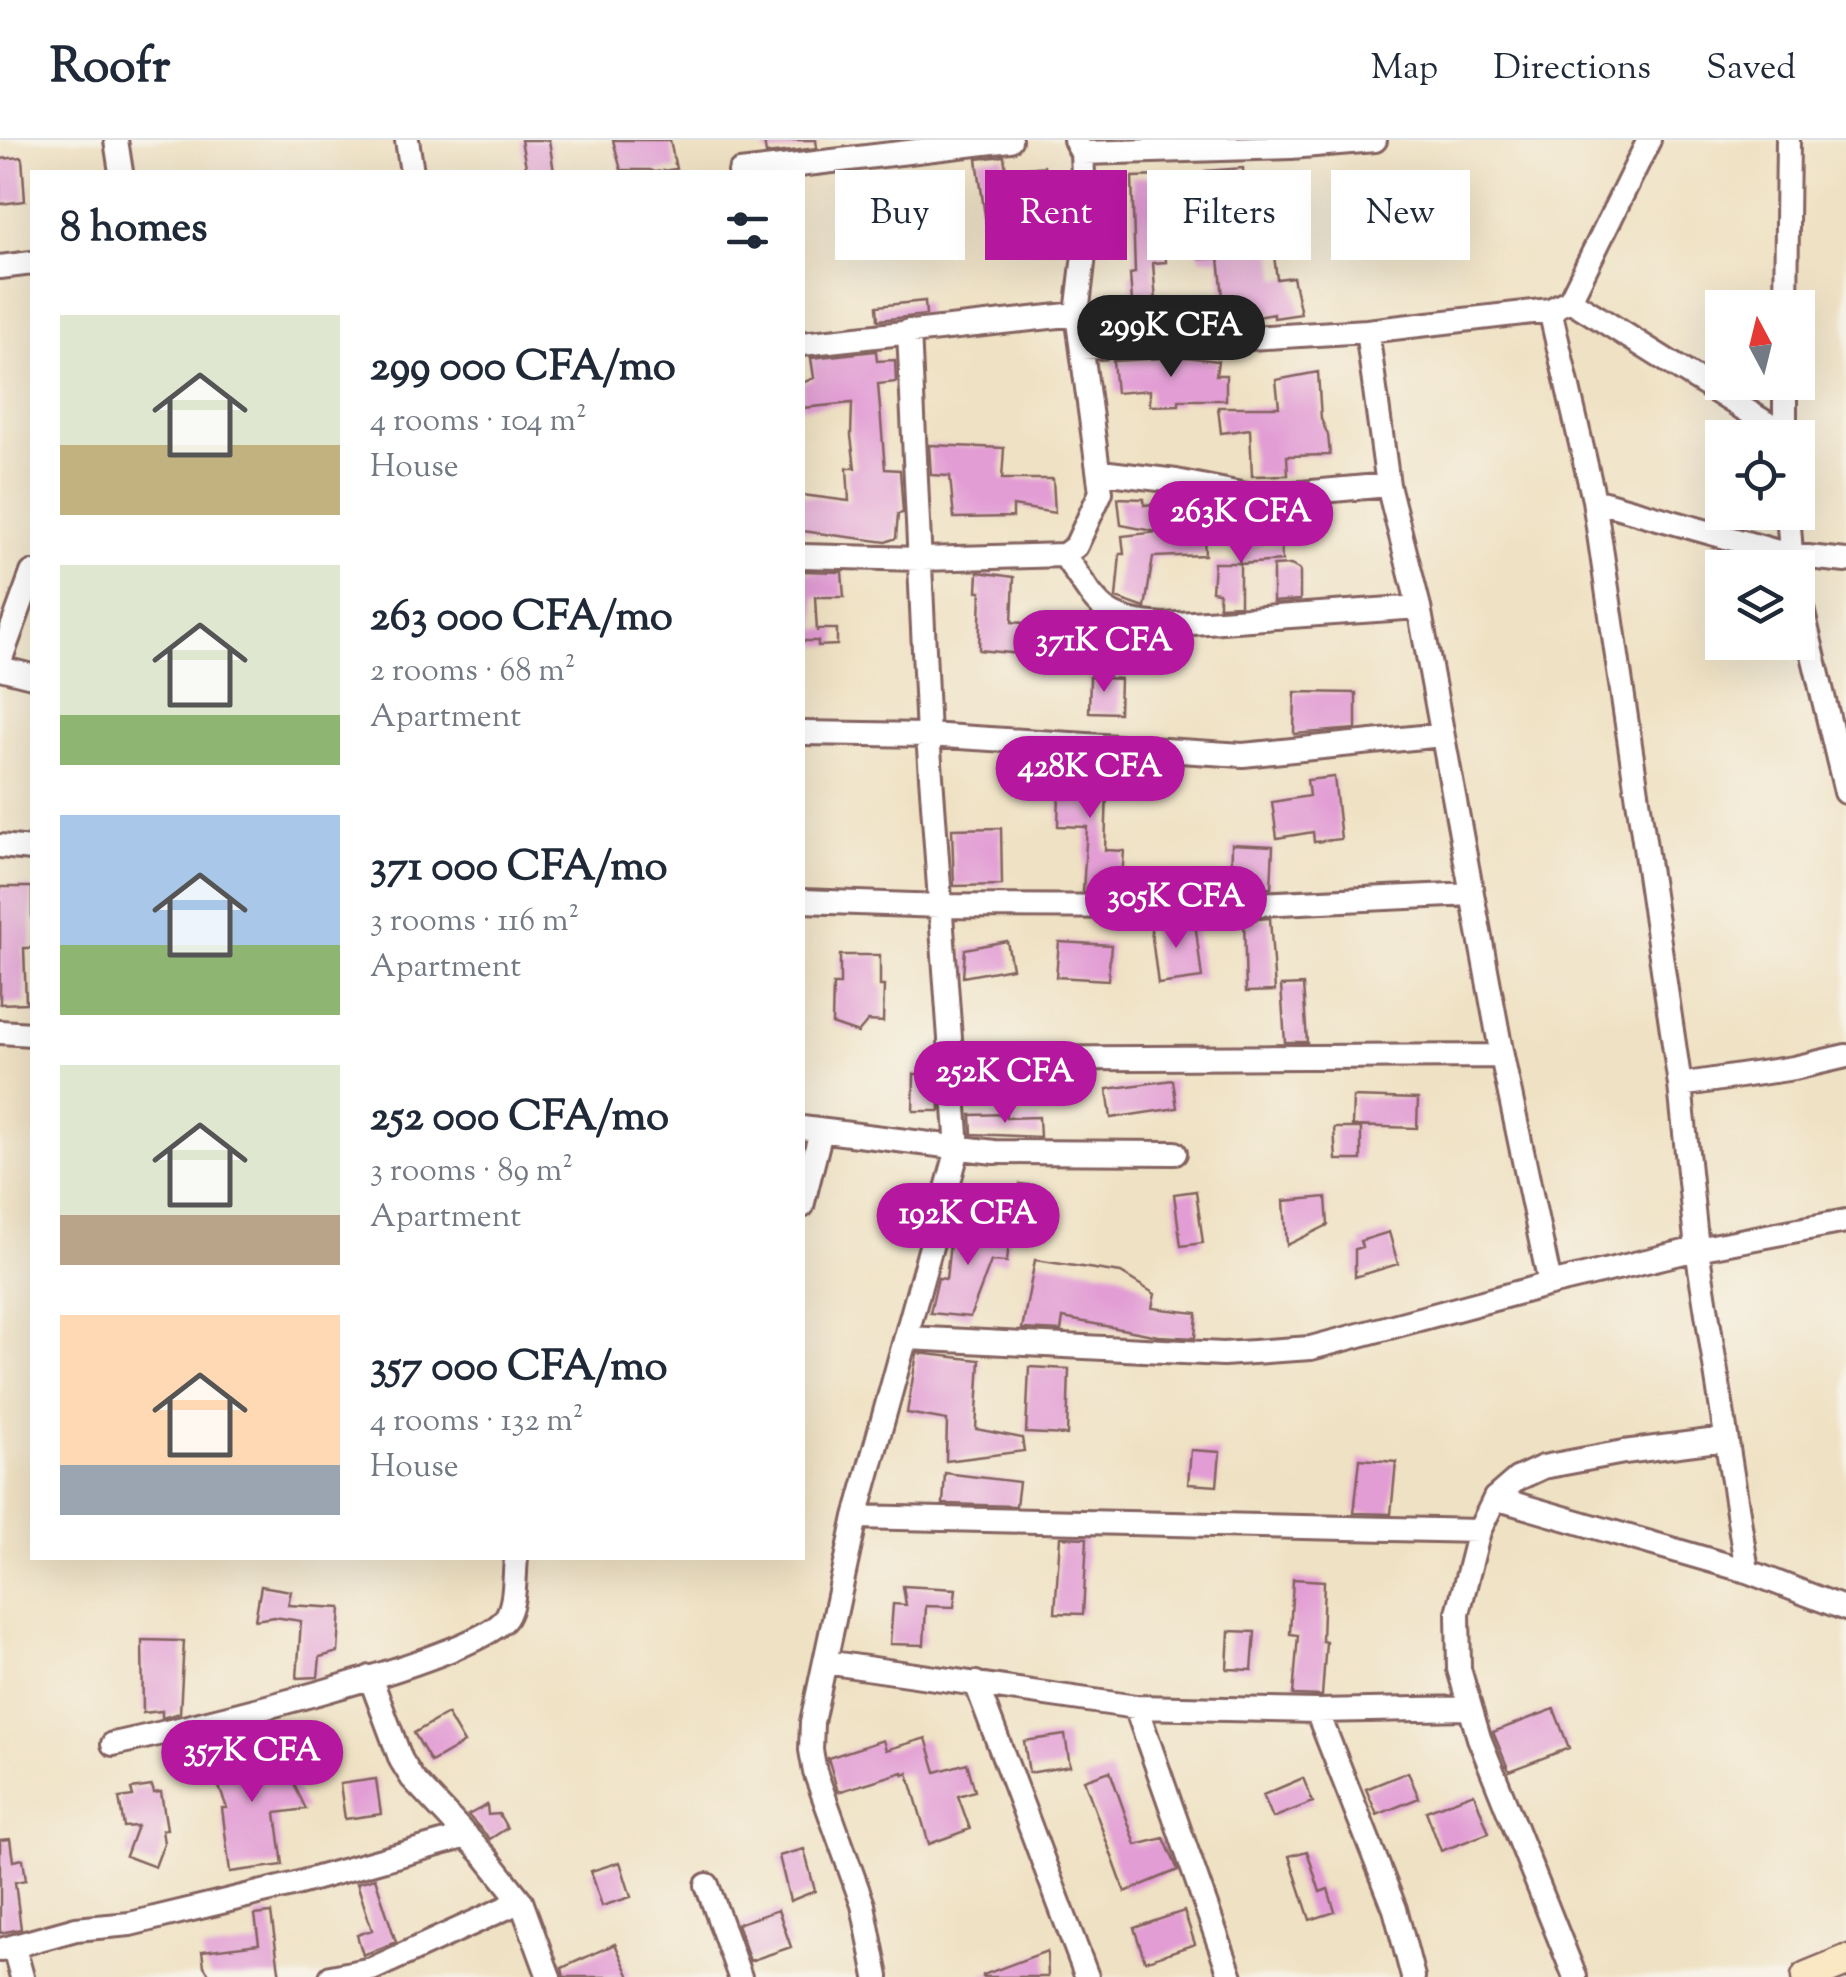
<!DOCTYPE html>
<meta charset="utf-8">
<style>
body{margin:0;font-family:"Sorts Mill Goudy",serif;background:#f2f2f3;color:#1f2937;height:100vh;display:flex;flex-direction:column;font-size:38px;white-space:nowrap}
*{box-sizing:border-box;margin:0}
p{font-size:32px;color:#747a83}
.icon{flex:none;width:55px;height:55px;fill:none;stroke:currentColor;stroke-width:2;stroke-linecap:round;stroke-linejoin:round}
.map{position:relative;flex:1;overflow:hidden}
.drawer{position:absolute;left:30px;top:30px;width:775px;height:1390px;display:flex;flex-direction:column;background:#fff;border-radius:0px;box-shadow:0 10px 40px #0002}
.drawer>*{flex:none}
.top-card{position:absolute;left:835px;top:30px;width:860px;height:90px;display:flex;gap:20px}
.needle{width:65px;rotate:353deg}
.buttons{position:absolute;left:1705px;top:150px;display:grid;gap:20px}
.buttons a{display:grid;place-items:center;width:110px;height:110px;border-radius:0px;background:#fff;box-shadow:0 10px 40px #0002;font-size:50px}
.price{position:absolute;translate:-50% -85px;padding:0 22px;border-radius:35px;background:#b5179e;color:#fff;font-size:32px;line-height:65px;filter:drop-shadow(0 2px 5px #0008)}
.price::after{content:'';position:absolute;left:50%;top:60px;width:30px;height:22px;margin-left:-15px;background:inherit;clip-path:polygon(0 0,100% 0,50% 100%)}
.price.on{background:#222;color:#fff}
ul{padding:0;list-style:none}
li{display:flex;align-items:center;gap:30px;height:250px;padding:0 30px}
li span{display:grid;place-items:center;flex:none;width:280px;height:200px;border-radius:0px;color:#555}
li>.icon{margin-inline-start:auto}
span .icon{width:120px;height:120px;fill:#fffc;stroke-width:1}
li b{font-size:42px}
h2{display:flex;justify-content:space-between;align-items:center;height:120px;padding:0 30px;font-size:42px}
.tag{padding:0 35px;border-radius:0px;background:#fff;box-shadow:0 10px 40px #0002;font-size:35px;line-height:90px}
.tag.on{background:#b5179e;color:#fff}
header{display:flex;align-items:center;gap:60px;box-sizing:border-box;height:140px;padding:0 50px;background:#fff;border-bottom:2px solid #e0e1e3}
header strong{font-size:48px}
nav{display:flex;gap:55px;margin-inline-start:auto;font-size:35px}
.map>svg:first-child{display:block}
</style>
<header>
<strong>Roofr</strong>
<nav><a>Map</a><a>Directions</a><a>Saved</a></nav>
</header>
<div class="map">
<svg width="1846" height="1837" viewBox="0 0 1846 1837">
<rect width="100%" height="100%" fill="#f7f3e8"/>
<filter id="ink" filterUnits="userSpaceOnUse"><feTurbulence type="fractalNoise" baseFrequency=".01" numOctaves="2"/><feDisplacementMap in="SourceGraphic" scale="20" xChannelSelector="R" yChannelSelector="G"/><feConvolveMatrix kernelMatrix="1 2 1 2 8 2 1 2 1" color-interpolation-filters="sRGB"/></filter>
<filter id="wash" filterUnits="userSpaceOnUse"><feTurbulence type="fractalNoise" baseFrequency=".0048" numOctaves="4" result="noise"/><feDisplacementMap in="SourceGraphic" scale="40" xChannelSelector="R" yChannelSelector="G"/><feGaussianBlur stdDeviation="2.25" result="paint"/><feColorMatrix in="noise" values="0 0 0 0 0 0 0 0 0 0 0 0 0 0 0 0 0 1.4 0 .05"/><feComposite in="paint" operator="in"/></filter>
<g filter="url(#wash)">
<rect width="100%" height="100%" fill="#efe1c3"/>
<g id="blocks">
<path fill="#e29dd4" d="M521,0H549L554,32H527Z
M613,0H670L676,29L655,32L650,30H621Z
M764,0H816L817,8L766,14Z
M1004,16L1006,30L1044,26L1051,80L1014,86V89L987,91L977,19Z
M22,17L25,61L0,64V19Z
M1243,28L1247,110L1273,108L1277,139L1293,137L1301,174L1274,178V174L1213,185L1209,159L1223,157L1219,118L1200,119L1196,97L1220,95L1206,31Z
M1163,36L1166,122L1153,123L1158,188L1134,190L1130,134L1135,133L1132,37Z
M925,161L926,175L878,180L877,166Z
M876,211L877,221L895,220L896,242L878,244L885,329L900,330L903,373L898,374L896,398L886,402L802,391V355L849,361L847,328H855L851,296L852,263L802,268V243L814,238L811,218Z
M1186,217L1218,221L1216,235H1226V260H1179V265L1150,266V250L1116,253L1113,221Z
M1318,232L1321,279L1328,295L1330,315L1287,316L1288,335L1252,336L1250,289L1221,293L1218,267H1279L1276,240Z
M929,305L1004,308L1002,339H1053L1055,373L1013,366V377L954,378L950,336L931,335Z
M1118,358L1144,359V365L1185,361V367H1198L1200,379H1203L1205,415L1153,417L1145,468L1116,458L1120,414H1124L1122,396L1158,392L1121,385Z
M1256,387L1260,407L1281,405L1282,421L1240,424V465L1219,466V452L1212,451L1214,423H1240L1235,391Z
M1291,425L1300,430V460L1273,462V426Z
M802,431L842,432L844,457H815L817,492V489H837V505L818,506V501H802Z
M978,432L1014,437L1012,482L1047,485V495H1054V517L979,510L981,451H977Z
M1090,537L1120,539L1119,573L1089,572Z
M1295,552L1356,553V589L1294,594Z
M1060,618L1108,621L1105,710L1124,711L1121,752H1083L1087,687L1058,686Z
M1334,637L1341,699L1314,702L1313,692L1277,698L1272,662L1309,656L1307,640Z
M1001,688L1002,745L954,746L952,689Z
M1232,704L1273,706L1271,748L1231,750Z
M0,747H32V808H24L26,863L0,864Z
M1270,778L1275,851L1246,852L1244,780Z
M1150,782H1195L1202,838L1158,844Z
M1007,801L1012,828L963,837L965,809Z
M1059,802L1111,805L1108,840L1056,837Z
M840,815H880V846H884L883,882L868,881L858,893L832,884L833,845H840Z
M1303,845L1307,902H1285L1281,846Z
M914,934H930V945L939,948L940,971H913Z
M1173,940L1177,968L1111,978L1107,949Z
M1353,957L1418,959L1417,988L1352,986Z
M1006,974V978L1039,977L1040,997L972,994L971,975Z
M1334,988H1361V1020H1336Z
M1020,1044L1037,1046L1033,1084L1015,1082Z
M1196,1051L1203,1103L1181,1106L1174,1054Z
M1326,1057L1328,1085L1287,1105L1284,1061Z
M952,1085L1010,1091L1007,1122L991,1121L970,1177L930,1173L938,1138L946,1139Z
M1389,1092L1398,1124L1355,1137V1109L1362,1107L1360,1101Z
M1035,1120L1121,1133L1155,1154L1152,1168L1197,1173L1195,1198L1158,1196L1063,1178L1061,1191L1022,1189Z
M917,1213L980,1220L976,1289L1022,1298L1024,1311L946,1321L947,1280L907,1273Z
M1029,1227L1069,1229L1067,1295L1026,1293Z
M1191,1310L1220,1312L1217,1346L1188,1344Z
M1360,1319L1396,1322L1391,1374L1354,1373Z
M945,1333L1019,1342L1016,1366L943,1364Z
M1060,1397L1087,1398L1083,1474L1055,1473Z
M1293,1439L1324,1441L1322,1501L1326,1502L1322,1556L1293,1555L1298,1495L1290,1494Z
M261,1446L291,1451L288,1465L341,1468L338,1512L320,1517L318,1537L297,1538L301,1481L274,1477L255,1480Z
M903,1446L956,1449L954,1467L926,1466L924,1505L890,1504L893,1464L906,1465Z
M1229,1491L1255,1492L1252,1530L1227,1529Z
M142,1500L184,1501L180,1573L162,1578V1571L143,1573Z
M1554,1569L1569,1608L1509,1631L1493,1592Z
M447,1574L464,1603L431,1622L414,1593Z
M233,1595L244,1621L264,1618L271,1625L283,1622L306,1669L276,1673L283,1725L230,1732L222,1668H227L204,1607Z
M1065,1595L1070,1626L1029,1633L1024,1601Z
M926,1598L936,1632L967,1623L975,1651L958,1656L970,1689L929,1704L908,1633L904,1635L903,1632L838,1652L828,1618L883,1600L886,1610Z
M1110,1631L1136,1705L1164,1698L1178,1730L1125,1752L1084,1640Z
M1408,1632L1419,1658L1377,1675L1366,1649Z
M1303,1638L1313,1662L1273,1678L1263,1655Z
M376,1639L381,1674L345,1679L340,1644Z
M152,1646L154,1653L161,1652L167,1689L162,1690L164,1703L155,1727L126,1716L137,1686L124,1687L119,1658L133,1656L131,1649Z
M1474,1653L1489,1693L1441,1711L1426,1671Z
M487,1665L488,1675L499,1674L507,1688L490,1699L468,1675Z
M10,1699L13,1721L23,1719L26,1740L15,1742L21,1789L0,1793V1700Z
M804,1709L815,1751L790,1761L779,1716Z
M1307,1711L1320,1752L1328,1749L1335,1772L1310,1780L1289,1716Z
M620,1722L631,1757L602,1766L591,1731Z
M375,1738L396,1802L363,1815L357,1795L372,1790L357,1743Z
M778,1770L791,1807L750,1821L737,1784Z
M1184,1771L1195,1804L1145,1821L1134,1788Z
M271,1773L280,1837H211L204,1826L202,1811L259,1804L255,1775Z
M615,1804L630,1837H564L562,1828Z
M1047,1811L1048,1837H983V1835Z"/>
</g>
</g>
<g filter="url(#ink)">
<use href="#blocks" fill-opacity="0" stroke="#846360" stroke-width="2.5"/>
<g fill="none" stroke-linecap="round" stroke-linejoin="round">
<g stroke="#846360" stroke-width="28">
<path id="minor" d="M116,0L121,32
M407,0L412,32
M1082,13L1291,7L1375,0
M740,32L1010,0
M0,127L32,123
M1570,160L1784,294
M1786,168L1788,0
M1550,170L1594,360L1680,945L1697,1109L1747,1431
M1367,191L1388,345L1419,467L1502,916L1550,1144
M802,204L1077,174
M1082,208L1367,191L1550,170L1570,160L1649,0
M1785,298V242
M1101,332L1176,341L1256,357L1388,345
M1594,360L1789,415L1846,421
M1788,372L1792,428
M1064,415C1098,464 1100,482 1164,485L1419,467
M802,416L921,419L1064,415L1076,406L1101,352L1077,174L1086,98L1082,13L1075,0
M1798,452L1846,652
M0,521L32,433
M0,528L32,536
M802,593L928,595L1243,615L1442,595
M0,706L32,709
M802,761L941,766L1192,767L1472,754
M0,892L32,894
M951,919L1502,916
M1680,945L1794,928L1846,916
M802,988L994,1012L1175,1013
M802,1066L821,991
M908,1198L1223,1214L1311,1208L1550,1144L1697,1109L1846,1081
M1495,1358L1747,1431L1846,1469
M856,1377L1479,1391
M825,1522L1136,1567L1317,1571L1469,1568
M370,1537L401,1620L412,1638L486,1717L521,1761L549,1837
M976,1543L1087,1837
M1136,1567L1231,1837
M1317,1571L1395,1769L1413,1837
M113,1604C175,1591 478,1520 506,1478C516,1462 514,1436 516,1418
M707,1745L740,1837
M14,1808L22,1837
M0,1810L76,1789L130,1784L292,1745L467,1696
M331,1837L372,1829L521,1761
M877,1837L863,1765L815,1632L811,1610L812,1582L856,1377L958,1009L928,595L909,191
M1575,1837L1479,1598L1459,1529L1458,1473L1479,1391L1495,1358L1517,1339L1543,1327L1624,1312L1725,1299"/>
</g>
<g stroke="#846360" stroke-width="35">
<path id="secondary" d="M1807,1837L1846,1821"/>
</g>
<use href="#minor" stroke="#fff" stroke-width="22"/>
<use href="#secondary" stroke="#fae7c3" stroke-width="30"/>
</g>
</g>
</svg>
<div class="buttons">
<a><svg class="needle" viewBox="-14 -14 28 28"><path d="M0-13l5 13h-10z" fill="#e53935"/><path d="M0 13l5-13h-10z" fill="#747a83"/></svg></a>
<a><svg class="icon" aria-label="locate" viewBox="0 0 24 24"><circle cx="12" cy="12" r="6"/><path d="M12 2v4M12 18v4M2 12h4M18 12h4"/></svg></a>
<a><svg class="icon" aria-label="layers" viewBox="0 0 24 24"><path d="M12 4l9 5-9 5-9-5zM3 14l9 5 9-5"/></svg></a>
</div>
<b class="price on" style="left:1171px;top:240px">299K CFA</b>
<b class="price" style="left:1241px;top:426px">263K CFA</b>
<b class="price" style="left:1104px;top:555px">371K CFA</b>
<b class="price" style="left:1090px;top:681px">428K CFA</b>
<b class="price" style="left:1176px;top:811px">305K CFA</b>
<b class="price" style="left:1005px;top:986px">252K CFA</b>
<b class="price" style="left:968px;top:1128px">192K CFA</b>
<b class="price" style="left:252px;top:1665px">357K CFA</b>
<div class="top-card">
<a class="tag">Buy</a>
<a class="tag on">Rent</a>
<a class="tag">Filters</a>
<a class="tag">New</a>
</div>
<section class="drawer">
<h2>8 homes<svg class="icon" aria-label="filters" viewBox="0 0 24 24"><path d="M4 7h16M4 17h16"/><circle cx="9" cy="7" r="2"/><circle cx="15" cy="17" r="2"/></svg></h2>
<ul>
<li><span style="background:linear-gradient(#dfe7d0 65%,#c2b280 0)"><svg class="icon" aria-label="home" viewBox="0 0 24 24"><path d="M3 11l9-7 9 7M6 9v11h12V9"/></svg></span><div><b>299 000 CFA/mo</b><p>4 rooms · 104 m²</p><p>House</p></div></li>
<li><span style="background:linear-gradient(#dfe7d0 75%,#8fb573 0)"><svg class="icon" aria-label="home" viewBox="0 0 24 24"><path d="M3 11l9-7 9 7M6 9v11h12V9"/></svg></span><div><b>263 000 CFA/mo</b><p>2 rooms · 68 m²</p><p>Apartment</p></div></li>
<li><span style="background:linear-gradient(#a9c7e8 65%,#8fb573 0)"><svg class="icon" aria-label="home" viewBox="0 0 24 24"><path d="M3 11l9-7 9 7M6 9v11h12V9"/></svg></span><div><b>371 000 CFA/mo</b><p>3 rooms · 116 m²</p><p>Apartment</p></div></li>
<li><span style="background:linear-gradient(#dfe7d0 75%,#b9a48a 0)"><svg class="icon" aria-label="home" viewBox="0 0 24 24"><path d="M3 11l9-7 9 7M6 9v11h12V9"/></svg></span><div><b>252 000 CFA/mo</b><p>3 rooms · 89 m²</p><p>Apartment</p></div></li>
<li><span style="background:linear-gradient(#ffd9b3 75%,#9aa5b1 0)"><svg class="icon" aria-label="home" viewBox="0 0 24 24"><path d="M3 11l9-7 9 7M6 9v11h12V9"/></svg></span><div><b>357 000 CFA/mo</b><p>4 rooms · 132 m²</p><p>House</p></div></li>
</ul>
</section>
</div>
